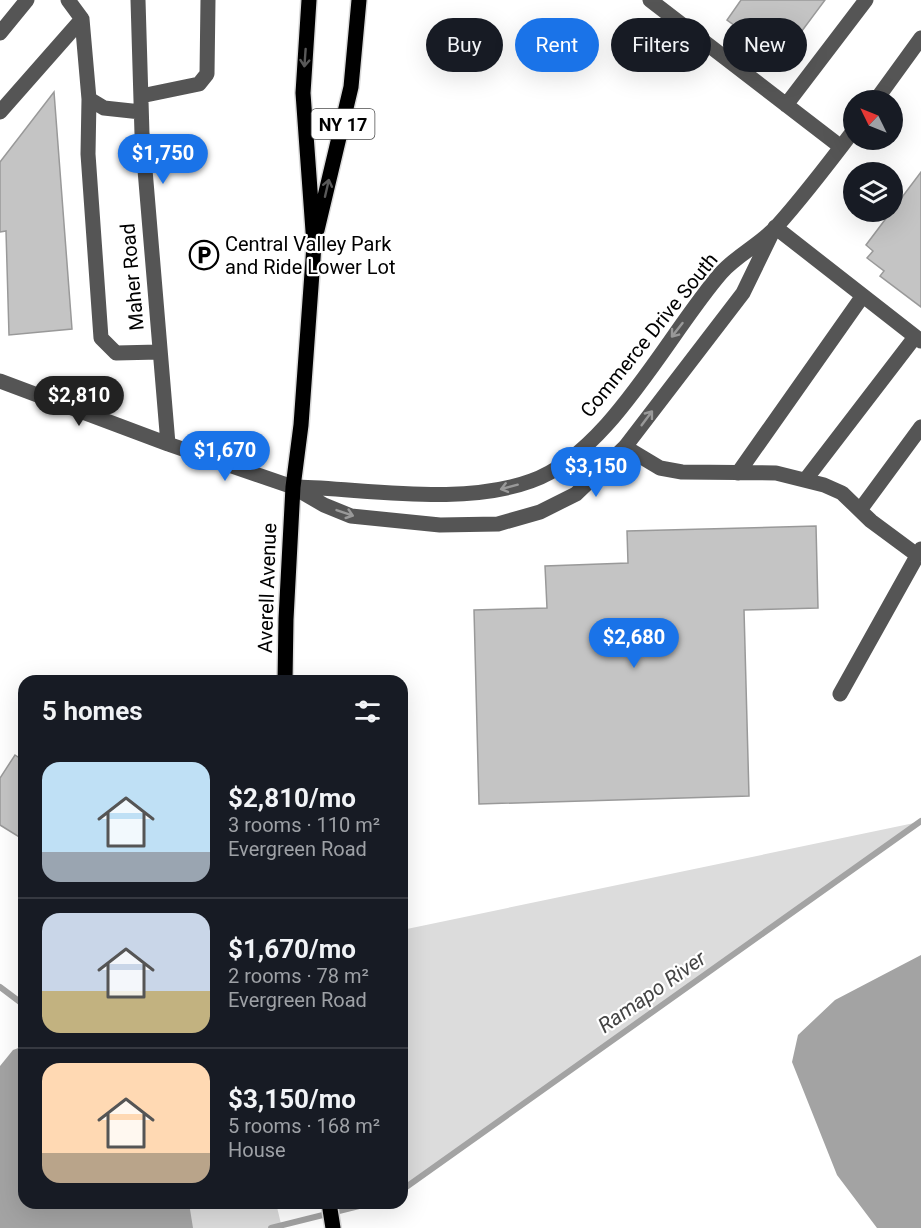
<!DOCTYPE html>
<meta charset="utf-8">
<style>
body{margin:0;font-family:Roboto,sans-serif;background:#242831;color:#f1f3f6;height:100vh;display:flex;flex-direction:column;font-size:22px;white-space:nowrap}
*{box-sizing:border-box;margin:0}
p{font-size:20px;color:#9ea1a6}
.icon{flex:none;width:33px;height:33px;fill:none;stroke:currentColor;stroke-width:2;stroke-linecap:round;stroke-linejoin:round}
.map{position:relative;flex:1;overflow:hidden}
.drawer{position:absolute;left:18px;top:675px;width:390px;height:534px;display:flex;flex-direction:column;background:#171b24;border-radius:18px;box-shadow:0 6px 24px #0002}
.drawer>*{flex:none}
.top-card{position:absolute;left:426px;top:18px;width:405px;height:54px;display:flex;gap:12px}
.needle{width:39px;rotate:313deg}
.controls{position:absolute;left:843px;top:90px;display:grid;gap:12px}
.controls a{display:grid;place-items:center;width:60px;height:60px;border-radius:50%;background:#171b24;box-shadow:0 6px 24px #0002;font-size:30px}
.price{position:absolute;translate:-50% -51px;padding:0 14px;border-radius:21px;background:#1a73e8;color:#fff;font-size:20px;line-height:39px;filter:drop-shadow(0 2px 3px #0008)}
.price::after{content:'';position:absolute;left:50%;top:36px;width:18px;height:14px;margin-left:-9px;background:inherit;clip-path:polygon(0 0,100% 0,50% 100%)}
.price.selected{background:#222;color:#fff}
ul{padding:0;list-style:none}
li{display:flex;align-items:center;gap:18px;height:150px;padding:0 24px}
li+li{border-top:2px solid #363941}
li span{display:grid;place-items:center;flex:none;width:168px;height:120px;border-radius:18px;color:#555}
li>.icon{margin-inline-start:auto}
span .icon{width:72px;height:72px;fill:#fffc;stroke-width:1}
li b{font-size:26px}
h2{display:flex;justify-content:space-between;align-items:center;height:72px;padding:0 24px;font-size:26px}
.chip{padding:0 21px;border-radius:27px;background:#171b24;box-shadow:0 6px 24px #0002;font-size:21px;line-height:54px}
.chip.selected{background:#1a73e8;color:#fff}
.map>svg:first-child{display:block}
</style>
<div class="map">
<svg width="921" height="1228" viewBox="0 0 921 1228">
<rect width="100%" height="100%" fill="#fff"/>
<path fill="#dcdcdc" d="M919,822L402,1190V930Z
M0,1138L24,1203H276L282,1228H0Z"/>
<path fill="#a3a3a3" d="M921,955V1228H877L837,1175L792,1062L798,1035L835,1000Z
M24,1046V1203H189L193,1228H0V1066L13,1050Z"/>
<g fill="none" stroke-linecap="round" stroke-linejoin="round">
<path stroke="#a3a3a3" stroke-width="6" d="M0,987L24,1005
M402,1190L921,821
M271,1228L371,1203"/>
</g>
<path fill="#c4c4c4" stroke="#999" stroke-width="1.5" d="M741,0H825L781,59L727,20Z
M54,92L72,329L9,335L6,231L0,232V162Z
M921,172V307L880,276L884,271L867,258L873,251L866,245Z
M816,526L818,608L744,610L749,796L479,804L474,610L547,608L545,566L628,563L627,531Z
M15,755L24,761V840L0,825V778Z"/>
<g fill="none" stroke-linecap="round" stroke-linejoin="round">
<g stroke="#dbdbdb" stroke-width="18">
<path id="major" d="M317,230L351,87L359,0
M285,681L286,619L293,487L301,425L314,245L303,93L309,0
M329,1203L333,1228"/>
</g>
<path stroke="#555" stroke-width="15" d="M68,0L82,19
M138,0L142,134L168,444
M650,0L841,147
M0,33L27,0
M141,96L199,84L207,74L208,0
M89,99L88,154L101,338L116,353L159,352
M876,100L921,38
M786,105L866,0
M0,112L82,19L89,99L104,108L141,112
M775,227L921,341
M0,381L168,444L293,487L324,505L351,516L440,525L498,524L540,512L576,494L625,447L743,293L775,227
M625,447L660,468L682,472L776,473L824,485L842,493L871,521L917,555
M738,473L862,297
M806,479L915,337
M297,487C369,489 463,506 531,481C609,454 668,334 721,273C737,255 761,244 777,226C804,196 829,163 854,130
M860,510L921,427
M840,694L921,549"/>
<use href="#major" stroke="#000" stroke-width="15"/>
</g>
<defs><path id="oneway-shaft" d="M-6 0H5M1.5-3L5.5 0L1.5 3" fill="none" stroke-width="1.6" stroke-linecap="round" stroke-linejoin="round" transform="scale(1.5)"/></defs>
<g stroke="#595959">
<use href="#oneway-shaft" transform="translate(305 58) rotate(94)"/>
<use href="#oneway-shaft" transform="translate(327 188) rotate(-77)"/>
</g>
<g stroke="#999">
<use href="#oneway-shaft" transform="translate(677 330) rotate(128)"/>
<use href="#oneway-shaft" transform="translate(647 418) rotate(-53)"/>
<use href="#oneway-shaft" transform="translate(509 487) rotate(165)"/>
<use href="#oneway-shaft" transform="translate(345 513) rotate(19)"/>
</g>
<defs>
<g id="parking-ring" transform="scale(1.5)"><circle r="9.5" fill="#fff" stroke="#000" stroke-width="1.5"/><path d="M-3.5-5.5H1a3.5 3.5 0 0 1 0 7H-1V5.5H-3.5ZM-1-3.4V-.6H.8a1.4 1.4 0 0 0 0-2.8Z" fill="#000"/></g>
</defs>
<g fill-rule="evenodd">
<use href="#parking-ring" x="204" y="255"/>
</g>
<g text-anchor="middle" dominant-baseline="central" stroke-width="4.5" stroke-linejoin="round" paint-order="stroke">
<rect fill="#fff" stroke="#4c4c4c" stroke-width="1.5" x="311.5" y="109" width="63" height="30" rx="4.5"/>
<g font-size="18" font-weight="bold" fill="#000">
<text x="343" y="124">NY 17</text>
</g>
<g font-size="20" fill="#000" stroke="#fff" text-anchor="start">
<text x="225" y="244">Central Valley Park<tspan x="225" dy="23">and Ride Lower Lot</tspan></text>
</g>
<g font-size="20" fill="#000" stroke="#fff">
<text transform="translate(132 277) rotate(-95)">Maher Road</text>
<text transform="translate(649 335) rotate(-51)">Commerce Drive South</text>
<text transform="translate(267 588) rotate(-88)">Averell Avenue</text>
</g>
<g font-size="21" font-style="italic" fill="#444" stroke="#fff">
<text transform="translate(652 992) rotate(-35)">Ramapo River</text>
</g>
</g>
</svg>
<div class="controls">
<a><svg class="needle" viewBox="-14 -14 28 28"><path d="M0-13l5 13h-10z" fill="#e53935"/><path d="M0 13l5-13h-10z" fill="#9ea1a6"/></svg></a>
<a><svg class="icon" aria-label="layers" viewBox="0 0 24 24"><path d="M12 4l9 5-9 5-9-5zM3 14l9 5 9-5"/></svg></a>
</div>
<b class="price" style="left:163px;top:185px">$1,750</b>
<b class="price selected" style="left:79px;top:427px">$2,810</b>
<b class="price" style="left:225px;top:482px">$1,670</b>
<b class="price" style="left:596px;top:498px">$3,150</b>
<b class="price" style="left:634px;top:669px">$2,680</b>
<div class="top-card">
<a class="chip">Buy</a>
<a class="chip selected">Rent</a>
<a class="chip">Filters</a>
<a class="chip">New</a>
</div>
<section class="drawer">
<h2>5 homes<svg class="icon" aria-label="filters" viewBox="0 0 24 24"><path d="M4 7h16M4 17h16"/><circle cx="9" cy="7" r="2"/><circle cx="15" cy="17" r="2"/></svg></h2>
<ul>
<li><span style="background:linear-gradient(#bfe0f5 75%,#9aa5b1 0)"><svg class="icon" aria-label="home" viewBox="0 0 24 24"><path d="M3 11l9-7 9 7M6 9v11h12V9"/></svg></span><div><b>$2,810/mo</b><p>3 rooms · 110 m²</p><p>Evergreen Road</p></div></li>
<li><span style="background:linear-gradient(#c9d6e8 65%,#c2b280 0)"><svg class="icon" aria-label="home" viewBox="0 0 24 24"><path d="M3 11l9-7 9 7M6 9v11h12V9"/></svg></span><div><b>$1,670/mo</b><p>2 rooms · 78 m²</p><p>Evergreen Road</p></div></li>
<li><span style="background:linear-gradient(#ffd9b3 75%,#b9a48a 0)"><svg class="icon" aria-label="home" viewBox="0 0 24 24"><path d="M3 11l9-7 9 7M6 9v11h12V9"/></svg></span><div><b>$3,150/mo</b><p>5 rooms · 168 m²</p><p>House</p></div></li>
</ul>
</section>
</div>
